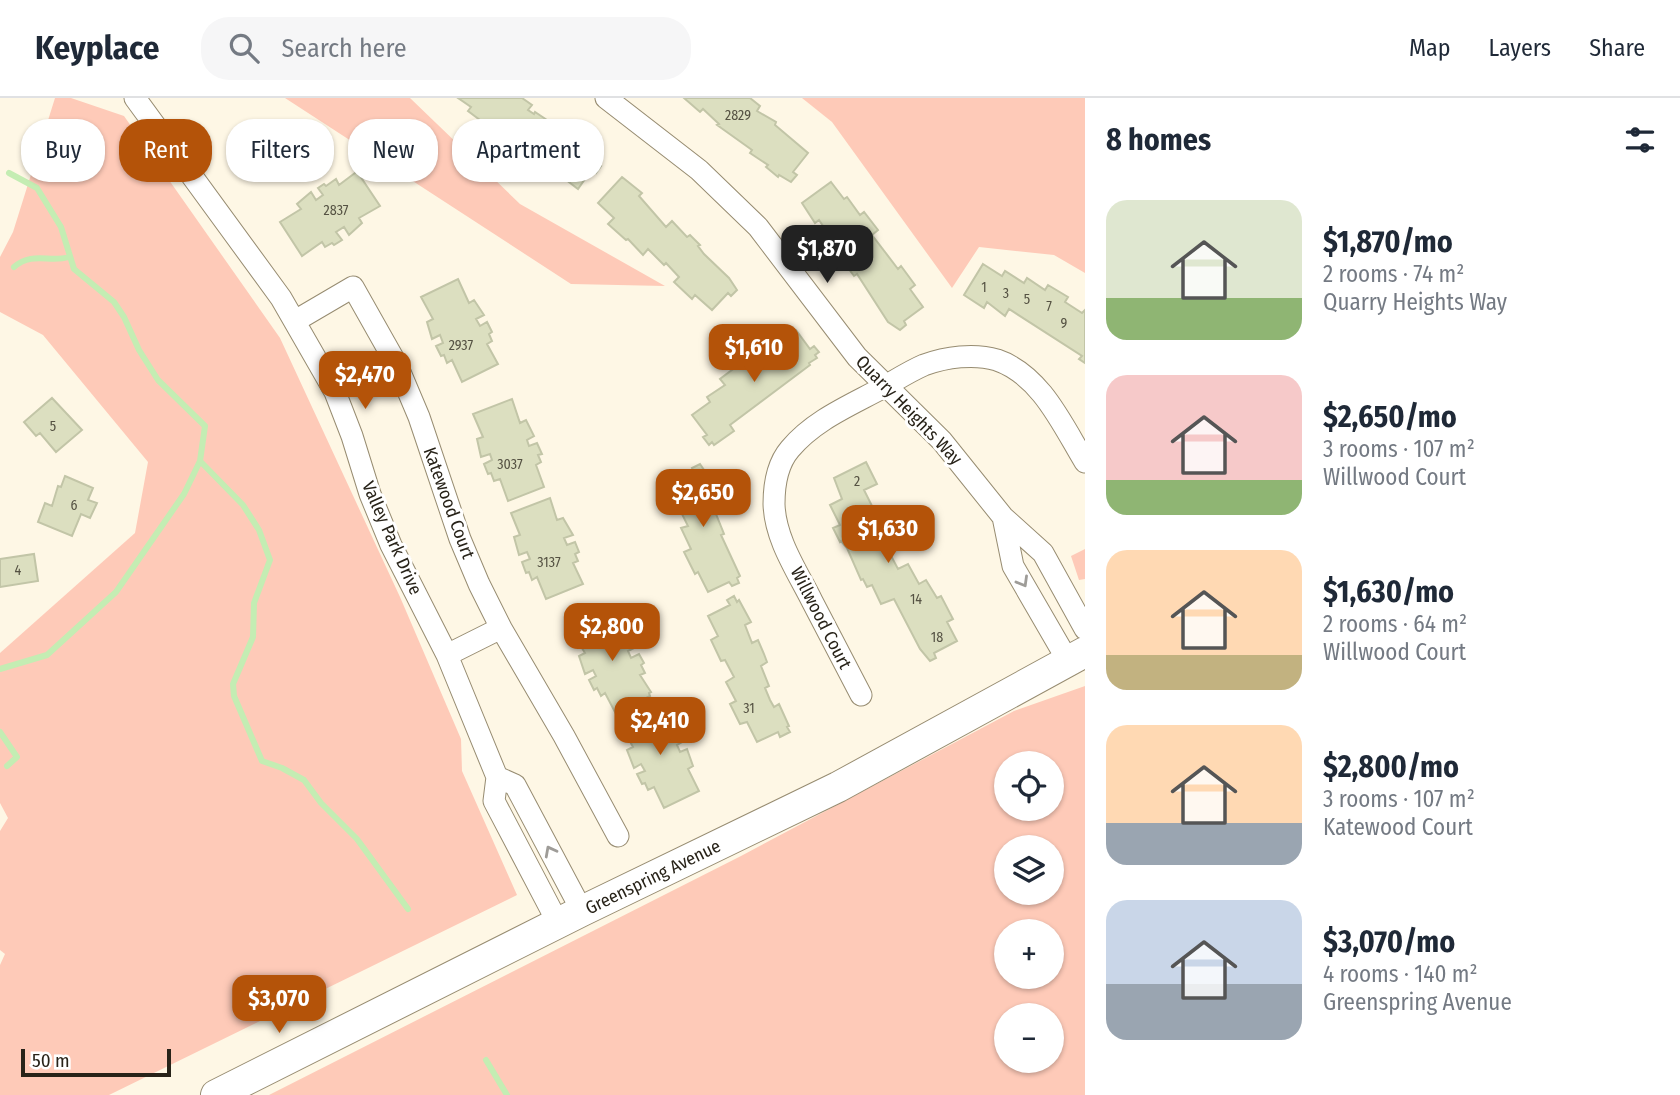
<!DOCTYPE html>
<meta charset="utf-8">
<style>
body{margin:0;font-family:"Fira Sans Condensed",sans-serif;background:#f6f6f7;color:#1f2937;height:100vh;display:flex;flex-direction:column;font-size:26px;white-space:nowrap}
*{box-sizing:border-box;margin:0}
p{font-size:23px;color:#747a83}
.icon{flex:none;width:38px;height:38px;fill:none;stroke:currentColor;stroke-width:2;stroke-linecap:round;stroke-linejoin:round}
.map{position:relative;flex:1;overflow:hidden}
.sheet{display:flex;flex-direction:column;background:#fff;width:595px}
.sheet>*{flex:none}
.guide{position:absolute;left:21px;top:21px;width:665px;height:63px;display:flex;gap:14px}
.controls{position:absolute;left:994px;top:653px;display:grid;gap:14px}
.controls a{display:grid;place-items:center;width:70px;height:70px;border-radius:50%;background:#fff;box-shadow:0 2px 5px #0004;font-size:35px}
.scale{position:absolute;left:21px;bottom:18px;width:150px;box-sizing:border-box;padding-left:7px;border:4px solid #282319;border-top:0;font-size:19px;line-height:24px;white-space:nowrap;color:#282319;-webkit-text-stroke:5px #fff;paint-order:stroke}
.price{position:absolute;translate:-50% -60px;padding:0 16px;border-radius:14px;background:#b45309;color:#fff;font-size:23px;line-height:46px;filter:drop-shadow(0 2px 4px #0008)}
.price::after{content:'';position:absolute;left:50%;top:42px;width:21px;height:16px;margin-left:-10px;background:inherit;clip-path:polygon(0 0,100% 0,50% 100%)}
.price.current{background:#222;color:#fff}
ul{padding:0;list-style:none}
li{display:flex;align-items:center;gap:21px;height:175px;padding:0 21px}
li span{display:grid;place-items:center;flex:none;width:196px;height:140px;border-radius:21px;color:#555}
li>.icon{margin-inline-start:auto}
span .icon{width:84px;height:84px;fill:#fffc;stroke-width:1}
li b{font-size:30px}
h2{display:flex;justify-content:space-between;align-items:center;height:84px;padding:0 21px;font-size:30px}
.pill{padding:0 24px;border-radius:28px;background:#fff;box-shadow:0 2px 5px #0004;font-size:24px;line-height:63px}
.pill.current{background:#b45309;color:#fff}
header{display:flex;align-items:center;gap:42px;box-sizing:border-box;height:98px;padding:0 35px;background:#fff;border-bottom:2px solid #e0e1e3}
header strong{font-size:33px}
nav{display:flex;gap:38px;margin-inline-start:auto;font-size:24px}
.search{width:490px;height:63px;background:#f6f6f7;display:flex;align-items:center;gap:18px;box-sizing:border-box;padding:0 24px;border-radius:28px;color:#747a83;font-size:26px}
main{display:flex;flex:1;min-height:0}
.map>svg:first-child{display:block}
</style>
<header>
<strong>Keyplace</strong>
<div class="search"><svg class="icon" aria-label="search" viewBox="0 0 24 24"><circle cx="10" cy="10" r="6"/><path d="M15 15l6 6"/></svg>Search here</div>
<nav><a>Map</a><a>Layers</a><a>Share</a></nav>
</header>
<main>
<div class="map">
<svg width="1085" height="997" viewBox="0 0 1085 997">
<rect width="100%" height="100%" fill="#fef7e5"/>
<path fill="#fecab8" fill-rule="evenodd" d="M55,0H71L124,18L280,240L400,499L461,641L462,673L517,797L109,997H0V867L5,856L0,852V733L8,720L0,705V555L135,435L148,364L43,237L0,214V159L13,134Z
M285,0H410L520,106L665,188L571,186Z
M802,0H1085V175L1054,157L979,149L952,190L832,24Z
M1085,451V481L1079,482L1071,458Z
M1085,588V997H269L741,758L1014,613ZM1006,665H1052V710H1006ZM1006,749H1052V794H1006ZM1006,833H1052V878H1006ZM1006,917H1052V962H1006Z"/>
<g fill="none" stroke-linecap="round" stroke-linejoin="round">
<path stroke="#c4edb3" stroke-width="6" d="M9,75L37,90L61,129L74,171L114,204L124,219L139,252L158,282L205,328L200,363L243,407L259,432L270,462L254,505L253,539L233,586L234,598L262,663L282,670L304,682L321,705L357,741L408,811
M14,169C33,153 49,165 69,159
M0,571L47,557L116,494L184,396L200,363
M0,634L17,659L7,668
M486,962L507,997"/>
</g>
<path fill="#dcdfc0" stroke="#c2c5a7" stroke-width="2" d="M458,0H522L532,7L528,12L534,16L535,14L547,22L546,24L580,50L582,47L593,55L592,57L600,63L598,66L601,68L596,75L592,71L578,91L561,78L559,80L549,73L550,72L541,66L538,70L528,63L519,55L522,50L504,38L507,35L490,24L488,28L468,13L471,9Z
M684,0H750L760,8L757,13L776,24L775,27L808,55L793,74L797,77L791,84L779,77L778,79L766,69L768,67L750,55L752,52L717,27L719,26L703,11L700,14Z
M355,75H358L380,108L359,120L362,125L349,137L344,129L336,134L342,142L334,147L332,145L325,149L322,144L302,158L280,124L301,111L297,106L311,94L316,102L323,97L318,90L324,86L326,88L336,81L339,87Z
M622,79L642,95L639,98L666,129L672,123L687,139L690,137L700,147L698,148L704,156L729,180L737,192L731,198L728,195L712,212L695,197L692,201L674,184L679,179L666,165L664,167L648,151L643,157L628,141L626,142L608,126L614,120L598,105Z
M831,84L844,101L847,99L860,117L864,114L878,132L872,137L898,171L901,168L915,187L910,191L923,209L904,223L906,227L900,232L888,224L857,176L854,178L846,167L848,165L841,157L847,153L836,136L831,140L819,122L815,125L802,105Z
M983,166L1002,178L1005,173L1024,185L1027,180L1045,192L1048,187L1068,199L1065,204L1082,215L1085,212V265L1079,261L1082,258L1009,211L1005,218L987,204L984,210L964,197Z
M458,181L469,205L474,202L484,217L476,221L480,228L487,224L492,234L489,236L492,243L487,246L498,266L462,284L452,262L447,265L444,257L441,258L436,248L443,245L440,237L432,241L427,224L433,221L421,199Z
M793,231L796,232L810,251L814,248L819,254L815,257L817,260L809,265L810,267L730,327L734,333L714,347L712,344L709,347L703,339L707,337L692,317L710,304L707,299L725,287L720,281L740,266L743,270L749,265L757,257L755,253L774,239L778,244Z
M52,300L82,332L56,354L40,335L36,338L24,324Z
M512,301L520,325L526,322L534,338L527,342L529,348L537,345L542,356L538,357L541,364L536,367L544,389L508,403L500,381L494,383L491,375L488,376L484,366L492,362L490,356L481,359L477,341L483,339L473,316Z
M866,364L877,386L864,392L874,412L867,416L871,424L877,433L883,430L889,440L895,451L889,454L898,471L908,466L919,486L926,482L937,500L941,498L953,521L947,524L957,543L934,555L936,560L930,563L920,551L894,501L881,506L872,487L867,489L863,481L861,482L847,450L841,443L840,444L833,430L840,427L830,407L842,401L834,380Z
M700,366L717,391L711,394L723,413L716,416L724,436L721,437L740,478L737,480L739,485L732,488L729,484L708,494L698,474L695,476L684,454L691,451L681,430L688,428L678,408L672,410L663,396L674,389L672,386L694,375L692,370Z
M65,378L93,390L88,402L97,405L90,420L81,416L72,438L38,424L45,405L52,408L58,388L61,389Z
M550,400L557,422L563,420L573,437L564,440L567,447L575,444L579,454L575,456L578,463L573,465L583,486L546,501L537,479L532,482L529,474L526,475L522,464L530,461L527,454L519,457L514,439L520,437L511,415Z
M34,456L38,483L0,489V461Z
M734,498L737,504L739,502L751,524L745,527L752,545L758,542L764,556L767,564L761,568L769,588L765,590L770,602L774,609L779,606L789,628L787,629L790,634L780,639L778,634L757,644L747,624L740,626L730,606L736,603L726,584L734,579L725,562L721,563L711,542L718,538L708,518L730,507L727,502Z
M609,515L620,536L625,534L629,541L631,540L636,549L628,553L631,560L639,556L644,565L641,567L645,575L640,577L651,594L649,595L650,598L616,616L605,595L601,598L597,590L594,592L589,582L596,578L593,572L585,576L579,558L585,555L572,534Z
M658,609L669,631L674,628L677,635L680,634L684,643L677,647L680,654L687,651L693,668L688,671L699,693L664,710L654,689L648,692L645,685L642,686L637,676L645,673L641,666L634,670L627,652L633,649L621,627Z"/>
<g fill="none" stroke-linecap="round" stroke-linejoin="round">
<g stroke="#978c71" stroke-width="23">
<path id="street" d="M135,0L281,200L335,294L352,338L370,396L391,447L447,557L497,679L494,703L558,825
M606,0L699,72L758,129L857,259L942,343L1003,419L1043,455L1085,531
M295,223L353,189L397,267L419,319L460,441L479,486L501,530L564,638L618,738
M1003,419L1013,468L1068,563
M447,557L501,530
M861,597C845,566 829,535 812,503C797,473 775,441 774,406C774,387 778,365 790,351C814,322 851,307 882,290C896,282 910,273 924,267C946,259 974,255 997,262C1041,277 1063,328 1085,364
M497,679L515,687L582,813"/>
</g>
<g stroke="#978c71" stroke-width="32">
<path id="secondary" d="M216,997L582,813L838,689L1085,554"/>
</g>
<use href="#street" stroke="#fff" stroke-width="21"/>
<use href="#secondary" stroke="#fff" stroke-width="30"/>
</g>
<defs><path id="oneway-chevron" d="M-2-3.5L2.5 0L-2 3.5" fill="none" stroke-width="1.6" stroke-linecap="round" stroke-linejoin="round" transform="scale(1.75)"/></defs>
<g stroke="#9e9c98">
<use href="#oneway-chevron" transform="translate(1023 484) rotate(60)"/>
<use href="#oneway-chevron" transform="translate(550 753) rotate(-118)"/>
</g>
<g text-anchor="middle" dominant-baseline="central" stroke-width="6" stroke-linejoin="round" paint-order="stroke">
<g font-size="14" fill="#555243">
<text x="738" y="17">2829</text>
<text x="336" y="112">2837</text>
<text x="984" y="189">1</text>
<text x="1006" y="195">3</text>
<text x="1027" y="201">5</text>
<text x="1049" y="208">7</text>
<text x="1064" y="225">9</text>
<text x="461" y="247">2937</text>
<text x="53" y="328">5</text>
<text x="510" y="366">3037</text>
<text x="857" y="383">2</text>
<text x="74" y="407">6</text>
<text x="549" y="464">3137</text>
<text x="18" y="472">4</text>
<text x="916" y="501">14</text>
<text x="937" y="539">18</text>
<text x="749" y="610">31</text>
</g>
<g font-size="18" fill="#282319" stroke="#fff">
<text transform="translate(909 312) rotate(46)">Quarry Heights Way</text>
<text transform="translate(449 405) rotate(70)">Katewood Court</text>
<text transform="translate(392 440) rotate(66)">Valley Park Drive</text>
<text transform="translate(821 520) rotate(63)">Willwood Court</text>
<text transform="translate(653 779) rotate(-26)">Greenspring Avenue</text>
</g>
</g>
</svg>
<div class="controls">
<a><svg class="icon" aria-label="locate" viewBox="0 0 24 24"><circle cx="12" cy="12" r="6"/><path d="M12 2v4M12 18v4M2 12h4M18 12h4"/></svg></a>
<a><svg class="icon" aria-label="layers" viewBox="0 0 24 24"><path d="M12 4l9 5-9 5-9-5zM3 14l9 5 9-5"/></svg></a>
<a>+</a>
<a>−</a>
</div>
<div class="scale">50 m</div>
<b class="price current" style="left:827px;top:187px">$1,870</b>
<b class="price" style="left:754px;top:286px">$1,610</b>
<b class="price" style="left:365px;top:313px">$2,470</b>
<b class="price" style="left:703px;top:431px">$2,650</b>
<b class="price" style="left:888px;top:467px">$1,630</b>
<b class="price" style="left:612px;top:565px">$2,800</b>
<b class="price" style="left:660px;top:659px">$2,410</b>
<b class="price" style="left:279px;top:937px">$3,070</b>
<div class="guide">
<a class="pill">Buy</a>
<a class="pill current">Rent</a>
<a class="pill">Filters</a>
<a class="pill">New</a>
<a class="pill">Apartment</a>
</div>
</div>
<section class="sheet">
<h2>8 homes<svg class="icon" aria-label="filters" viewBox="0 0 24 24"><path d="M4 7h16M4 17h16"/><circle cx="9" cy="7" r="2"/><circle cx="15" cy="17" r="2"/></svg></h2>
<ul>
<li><span style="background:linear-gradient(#dfe7d0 70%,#8fb573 0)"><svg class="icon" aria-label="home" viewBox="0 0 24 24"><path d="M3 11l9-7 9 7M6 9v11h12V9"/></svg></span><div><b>$1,870/mo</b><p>2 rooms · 74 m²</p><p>Quarry Heights Way</p></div></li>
<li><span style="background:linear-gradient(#f6c9c9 75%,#8fb573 0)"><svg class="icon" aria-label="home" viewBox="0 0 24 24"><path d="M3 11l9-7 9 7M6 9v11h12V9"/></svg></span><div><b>$2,650/mo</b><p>3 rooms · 107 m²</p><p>Willwood Court</p></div></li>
<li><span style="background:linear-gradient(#ffd9b3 75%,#c2b280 0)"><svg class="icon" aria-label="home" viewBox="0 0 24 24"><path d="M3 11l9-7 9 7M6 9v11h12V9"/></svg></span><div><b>$1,630/mo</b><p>2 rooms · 64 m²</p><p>Willwood Court</p></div></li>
<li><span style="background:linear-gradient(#ffd9b3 70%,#9aa5b1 0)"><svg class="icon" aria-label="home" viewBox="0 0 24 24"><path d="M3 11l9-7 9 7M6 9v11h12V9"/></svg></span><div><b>$2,800/mo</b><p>3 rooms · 107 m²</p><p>Katewood Court</p></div></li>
<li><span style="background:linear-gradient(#c9d6e8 60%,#9aa5b1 0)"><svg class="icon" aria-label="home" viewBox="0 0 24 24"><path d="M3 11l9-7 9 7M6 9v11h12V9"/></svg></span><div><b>$3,070/mo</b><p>4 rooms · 140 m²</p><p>Greenspring Avenue</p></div></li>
</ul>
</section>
</main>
